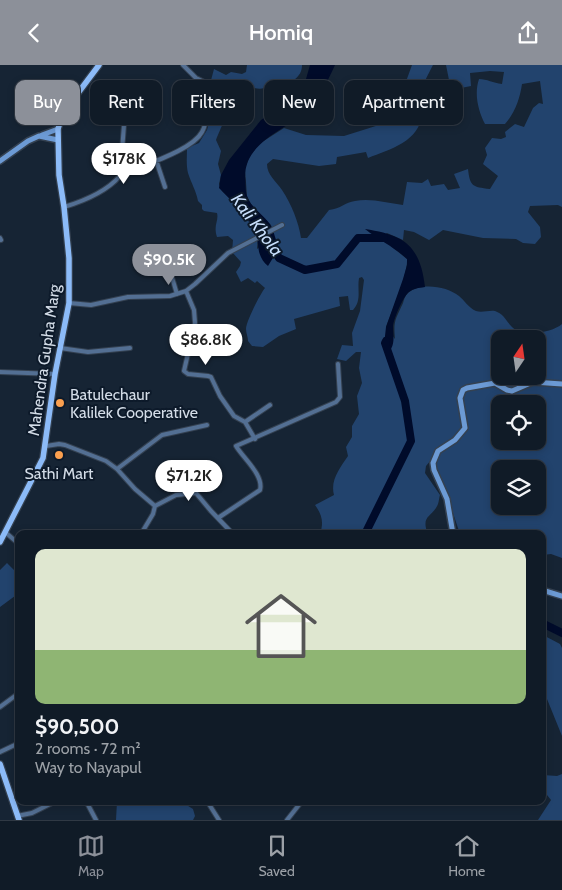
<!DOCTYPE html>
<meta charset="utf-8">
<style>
body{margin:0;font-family:Cabin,sans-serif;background:#1e2833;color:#f1f3f6;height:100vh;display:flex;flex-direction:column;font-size:19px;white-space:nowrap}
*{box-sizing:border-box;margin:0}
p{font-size:16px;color:#9ca1a7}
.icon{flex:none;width:28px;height:28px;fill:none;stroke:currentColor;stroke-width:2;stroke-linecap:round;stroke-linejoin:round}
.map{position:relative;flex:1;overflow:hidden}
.sheet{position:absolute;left:15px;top:465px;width:531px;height:275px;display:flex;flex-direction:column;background:#101b27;border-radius:10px;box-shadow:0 2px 8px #0003,0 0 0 1px #303944}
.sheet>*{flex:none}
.hud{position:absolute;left:15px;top:15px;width:532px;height:45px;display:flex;gap:10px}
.needle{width:32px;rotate:13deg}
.buttons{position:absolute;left:491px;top:265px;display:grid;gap:10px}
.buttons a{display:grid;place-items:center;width:55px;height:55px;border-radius:10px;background:#101b27;box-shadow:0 2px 8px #0003,0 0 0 1px #303944;font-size:25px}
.price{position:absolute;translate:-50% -42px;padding:0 11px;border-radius:18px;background:#fff;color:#222;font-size:16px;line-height:32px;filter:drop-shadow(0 1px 2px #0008)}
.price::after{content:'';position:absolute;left:50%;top:30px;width:15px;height:11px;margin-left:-8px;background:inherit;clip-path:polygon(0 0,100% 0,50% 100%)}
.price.active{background:#8c9099;color:#fff}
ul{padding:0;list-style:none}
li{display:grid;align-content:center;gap:10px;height:265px;padding:0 20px}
li span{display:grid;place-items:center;height:155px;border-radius:10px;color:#555}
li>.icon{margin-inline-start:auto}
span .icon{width:90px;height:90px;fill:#fffc;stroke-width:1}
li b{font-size:21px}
.chip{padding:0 18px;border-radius:10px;background:#101b27;box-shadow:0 2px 8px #0003,0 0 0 1px #303944;font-size:18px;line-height:45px}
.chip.active{background:#8c9099;color:#fff}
header{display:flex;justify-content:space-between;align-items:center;height:65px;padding:0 20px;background:#8c9099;color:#fff;font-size:22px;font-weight:600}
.tabs{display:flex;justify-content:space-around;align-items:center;height:70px;border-top:1px solid #303944;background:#101b27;font-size:14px;color:#9ca1a7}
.tabs a{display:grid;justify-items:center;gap:2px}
.tabs .active{color:#8c9099}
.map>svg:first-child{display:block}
</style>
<header><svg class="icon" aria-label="back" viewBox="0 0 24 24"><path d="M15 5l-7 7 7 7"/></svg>Homiq<svg class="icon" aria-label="share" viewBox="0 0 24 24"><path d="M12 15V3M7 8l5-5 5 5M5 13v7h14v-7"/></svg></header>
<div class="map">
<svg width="562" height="755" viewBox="0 0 562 755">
<rect width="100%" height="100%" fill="#162434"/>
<path fill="#22436d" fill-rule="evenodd" d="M247,0H302C302,7 299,11 294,15C283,16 274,19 264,23C259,25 253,22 248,23C236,25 220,65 216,75L221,86L218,99L221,110L219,119L222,126L236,140L239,150C254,158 259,166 257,184L274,171L271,160L251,139L247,131L245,104L249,92L259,79L284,63L306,70L344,71L398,54L405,40L404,22L412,0H433C428,10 421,21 420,33C419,38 423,43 422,48C420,77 390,84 368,93L366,87L337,92L336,99L319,101L273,94L267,99C267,110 276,116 282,125C291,138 299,158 301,173H307L329,145C341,144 345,137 355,136C371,133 387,138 403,140L407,117L422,118L428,114L431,121L444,119L448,125L460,123L454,109L468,104C470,121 472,122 490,124L498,111L483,99L487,90L485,83L492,73L501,74L506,72L505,67L515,59L524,62L533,43L539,38L543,39L540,16L522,19C520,33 515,48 505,59H485C478,45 474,29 479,14C487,14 493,18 502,19L504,7L490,6L470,8L471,21L451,25L446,0H562V142L558,140L530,141L528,147L540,162L541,172L535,179L523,178L516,174L483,173L443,165L429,175L414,167L404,165L403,175L387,168L378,174L386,177L407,194C408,209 392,245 386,262L395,274C393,255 396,254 403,238C404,234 405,231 408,228C420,217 447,221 459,231C464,235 469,243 476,246C482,248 489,245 495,246C504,249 506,256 512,262C522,272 552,268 562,259V493L551,489L543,490L542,469H460L449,436L435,409V396L431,395L426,401L425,408L440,430C439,433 439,436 438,439C433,452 420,450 428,469H320C324,457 322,450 315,440L334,430C330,415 340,403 348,391L346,382L352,372V361L359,349L357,331L362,318L359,303L361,287H356L346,296L337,294L342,280L353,281L352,268L360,246L364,215L362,212L359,213C357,225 362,235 353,245H350L348,231L339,232L340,241L294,254L296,264L279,271L263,282L252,281L248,276C248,272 246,268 246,264C246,257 260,229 265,223L257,216L255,218L248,213L241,217L236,207L240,201L241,197L232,187L233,175L228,171L217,172C213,160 219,156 217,148L204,146L202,144V140L198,136C196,125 191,118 188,108C186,100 187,91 187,83L199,78L207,65L215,37L210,19L214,4L226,10L231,7L242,9L246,7ZM500,274H538V311H500ZM500,339H538V376H500ZM500,404H538V441H500Z
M7,498L19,510L14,514L19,528L0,542V505Z
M543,570L560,579L562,583V671L547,634L543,629Z
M562,709V755H538L551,735L543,725V710L557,711Z
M117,736H177L185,739L193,744L195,751L193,755H116Z"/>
<path fill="#000b2a" d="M310,0H335C328,15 321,31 310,43C287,65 245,76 245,112C246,118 245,125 247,131C251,144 265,150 271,161C274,167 276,176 279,183L268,201C251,187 264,168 250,156C247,154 242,152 239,150L236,140L219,123L221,110L229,95L261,55L289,37L306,14Z
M365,164C404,170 420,180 425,222C418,223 411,224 407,229C402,235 394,253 393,261C393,270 395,276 391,284L385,285L384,280L386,262L403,214L407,200V194C394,182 379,175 365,164Z"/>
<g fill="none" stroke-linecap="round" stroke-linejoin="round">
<path stroke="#000b2a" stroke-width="8" d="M271,179L279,193L305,205L337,199L358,173H384
M365,469L411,376L405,336L385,278L386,276
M542,558L562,568"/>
<g stroke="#344151" stroke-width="6">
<path id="street" d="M156,95L165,122
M128,107L122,86L124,60L117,46L118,38L130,27
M64,142C84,136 106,127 120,111C140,101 192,86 202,67C209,54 208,35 208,21L206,18L196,13L183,0
M0,173L1,175
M167,196L177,229
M186,226L194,245L195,258L184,306L188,309L208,311L211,312L220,331L234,351L245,357L255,374
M69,238L91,240L128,232L170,231L186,226L195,219L228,188L282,160
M60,283L88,287L130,283
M0,307L55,309
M245,357L270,340
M46,381L59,379L65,380L106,396L117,404L135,424L155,441
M117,404L162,370L207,360
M155,441L176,430L196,428L211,446L233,469
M218,453L260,425C264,410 243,393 236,381L336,337L340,332L338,299
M5,467L19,479
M141,469L153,449L155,441
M0,642L19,628
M0,687L19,678
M86,736L96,755
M207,736L219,755
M17,751L32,748L56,736
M287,755L302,736"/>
</g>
<g stroke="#344151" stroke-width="8">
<path id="secondary" d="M42,70L58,64
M0,96L28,76L39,71L58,75
M453,469L447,434L434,405L433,398L438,386L455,375L465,363L460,333L463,325L467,323L495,318L507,325L512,326L533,317L562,319
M542,525L562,531"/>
</g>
<g stroke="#344151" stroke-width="8">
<path id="primary" d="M0,477L43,393L55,309L69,238V193L64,142L59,110L58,64L63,48L99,0
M0,699L19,755"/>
</g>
<use href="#street" stroke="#536f93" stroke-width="4"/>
<use href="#secondary" stroke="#6c9ad4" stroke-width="5"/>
<use href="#primary" stroke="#8cbbf8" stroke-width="5.5"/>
</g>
<g fill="#fa9f4f" stroke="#0d1a2a" stroke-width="2">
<circle cx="60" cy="338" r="5"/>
<circle cx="59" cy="390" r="5"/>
</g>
<g text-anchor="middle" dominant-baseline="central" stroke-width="4" stroke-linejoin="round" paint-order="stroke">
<g font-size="16" fill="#d3dce7" stroke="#0d1a2a">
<text transform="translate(44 295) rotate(-82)">Mahendra Gupha Marg</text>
</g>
<g font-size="16" fill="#d3dce7" stroke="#0d1a2a" text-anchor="start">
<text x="70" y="329">Batulechaur<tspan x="70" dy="18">Kalilek Cooperative</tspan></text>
<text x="59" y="408" text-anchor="middle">Sathi Mart</text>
</g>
<g font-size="18" font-style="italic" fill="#c8dffc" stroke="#0d1a2a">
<text transform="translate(257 160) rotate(53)">Kali Khola</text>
</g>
</g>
</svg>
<div class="buttons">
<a><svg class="needle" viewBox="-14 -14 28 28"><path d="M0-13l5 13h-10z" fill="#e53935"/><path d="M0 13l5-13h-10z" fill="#9ca1a7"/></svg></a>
<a><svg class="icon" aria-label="locate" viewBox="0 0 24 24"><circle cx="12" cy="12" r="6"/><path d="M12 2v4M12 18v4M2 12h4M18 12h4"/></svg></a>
<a><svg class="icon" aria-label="layers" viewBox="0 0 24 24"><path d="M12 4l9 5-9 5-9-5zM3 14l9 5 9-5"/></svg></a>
</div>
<b class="price" style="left:124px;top:120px">$178K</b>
<b class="price active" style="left:169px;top:221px">$90.5K</b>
<b class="price" style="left:206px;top:301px">$86.8K</b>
<b class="price" style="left:189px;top:437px">$71.2K</b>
<div class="hud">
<a class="chip active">Buy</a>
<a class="chip">Rent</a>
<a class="chip">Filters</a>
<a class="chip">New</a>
<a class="chip">Apartment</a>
</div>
<section class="sheet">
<ul>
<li><span style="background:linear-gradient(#dfe7d0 65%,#8fb573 0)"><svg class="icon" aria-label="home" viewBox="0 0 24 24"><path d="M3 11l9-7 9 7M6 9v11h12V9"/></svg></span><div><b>$90,500</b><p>2 rooms · 72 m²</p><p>Way to Nayapul</p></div></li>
</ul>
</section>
</div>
<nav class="tabs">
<a class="active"><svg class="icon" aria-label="map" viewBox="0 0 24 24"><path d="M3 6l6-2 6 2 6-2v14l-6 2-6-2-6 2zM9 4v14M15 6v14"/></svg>Map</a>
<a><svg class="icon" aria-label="saved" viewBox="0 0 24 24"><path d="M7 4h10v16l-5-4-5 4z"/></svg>Saved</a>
<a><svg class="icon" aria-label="home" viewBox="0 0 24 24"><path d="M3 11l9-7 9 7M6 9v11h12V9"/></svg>Home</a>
</nav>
